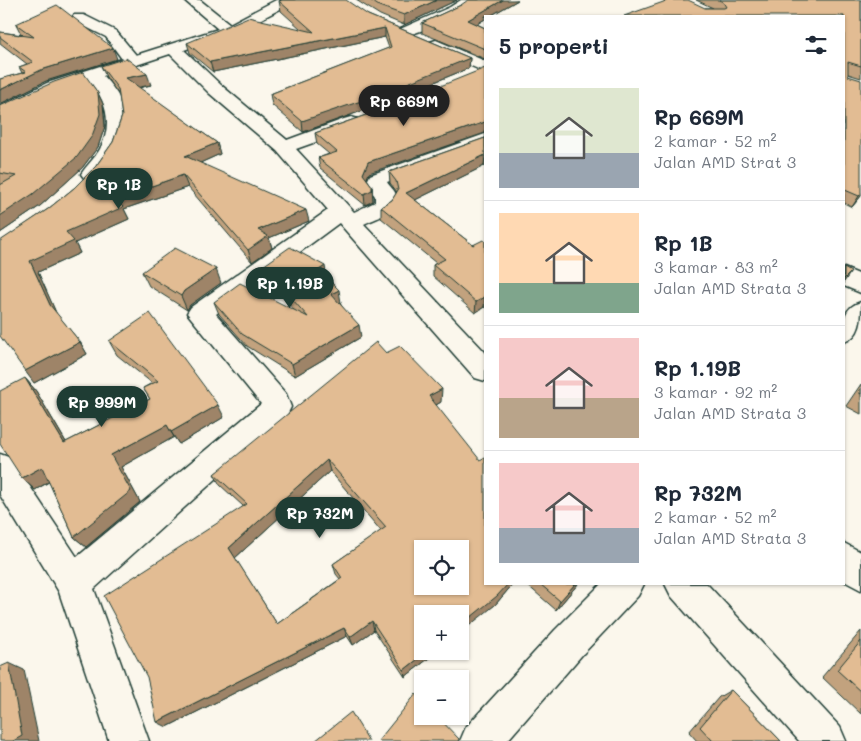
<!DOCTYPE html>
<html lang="id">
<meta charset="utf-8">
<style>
body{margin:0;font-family:Mali,sans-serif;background:#f2f2f3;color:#1f2937;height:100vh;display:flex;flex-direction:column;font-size:19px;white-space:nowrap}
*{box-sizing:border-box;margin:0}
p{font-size:16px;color:#747a83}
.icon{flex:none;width:28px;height:28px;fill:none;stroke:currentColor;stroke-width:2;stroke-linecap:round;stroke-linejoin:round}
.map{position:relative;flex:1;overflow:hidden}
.side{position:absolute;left:484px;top:15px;width:361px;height:570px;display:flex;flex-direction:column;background:#fff;border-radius:0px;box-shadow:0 1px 4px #0004}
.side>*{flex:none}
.fabs{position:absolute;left:414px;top:540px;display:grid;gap:10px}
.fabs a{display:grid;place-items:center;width:55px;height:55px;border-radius:0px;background:#fff;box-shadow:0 1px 4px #0004;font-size:25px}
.price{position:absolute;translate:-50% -42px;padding:0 11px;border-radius:18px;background:#1f3d34;color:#fff;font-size:16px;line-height:32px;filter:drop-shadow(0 1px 2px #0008)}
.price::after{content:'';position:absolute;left:50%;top:30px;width:15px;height:11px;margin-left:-8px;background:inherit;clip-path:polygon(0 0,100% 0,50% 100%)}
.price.selected{background:#222;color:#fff}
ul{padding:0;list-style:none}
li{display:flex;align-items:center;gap:15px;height:125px;padding:0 15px}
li+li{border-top:1px solid #e0e1e3}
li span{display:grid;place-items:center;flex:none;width:140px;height:100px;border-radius:0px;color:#555}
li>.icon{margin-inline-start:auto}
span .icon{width:60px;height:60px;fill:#fffc;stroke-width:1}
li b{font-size:21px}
h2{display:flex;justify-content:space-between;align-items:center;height:60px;padding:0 15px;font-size:21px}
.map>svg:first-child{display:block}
</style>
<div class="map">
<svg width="861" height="741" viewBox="0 0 861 741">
<rect width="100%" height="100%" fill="#fbf7ec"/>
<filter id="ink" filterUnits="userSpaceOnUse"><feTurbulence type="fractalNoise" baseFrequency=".02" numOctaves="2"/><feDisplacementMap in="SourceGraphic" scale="10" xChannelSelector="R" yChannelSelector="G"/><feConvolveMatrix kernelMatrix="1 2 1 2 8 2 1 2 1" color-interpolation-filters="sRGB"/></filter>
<g filter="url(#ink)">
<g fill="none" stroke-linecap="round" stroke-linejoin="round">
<g stroke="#1f3d34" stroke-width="3">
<path id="minor" d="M184,0H200L230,24L276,0H294L292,3L234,33L184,50L221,85L287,140L344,119L351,117L358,119L360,123L358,127L296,149L354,212L375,202V196L366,184L370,175L485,134V147L387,182C389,186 395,190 396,195C402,212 376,218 364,224L485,352V381L475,378L339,223L216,314L286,394L291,407L287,415L94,589L149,741H109L59,592L0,495V454L11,458L77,557L261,404L187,313L191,307L328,210L277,151L209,93L170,54L103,76C140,115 126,141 98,178L91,180L84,178L81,174C87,165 95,158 100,149C113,125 107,100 89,81L59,91L0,120V106L47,83L122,59L106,37L74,21L72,18L74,15H84L116,31L136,55L218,29Z
M461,0H478C470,11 410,39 398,36L395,33L398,30L450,7Z
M436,40L485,61V72L430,48L428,45L430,42Z
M844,268L861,275V293L844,286Z
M861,302C861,320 861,336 844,342C844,324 841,308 861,302Z
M844,543L861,552V590L844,581Z
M601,584H644L638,596L581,656L507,741H460L466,727L555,630Z
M665,584H707L840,727L846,741H799L671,596Z"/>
</g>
<use href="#minor" fill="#fbf7ec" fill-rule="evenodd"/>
</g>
<path fill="#c2a27e" stroke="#1f3d34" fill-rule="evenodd" d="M356,0H457L404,25L380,15Z
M518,0L490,16H485V19L477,24L485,28V59L422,33V23L461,5Z
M696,0H861V78L848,74L861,196L852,207L844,203V16L705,8H713Z
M279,1L368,15L470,58L469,68L373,107L303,132L272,105L270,94L389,48L385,37L213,72L190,53L187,43L301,29L281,11Z
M16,24L117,59L46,81L0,104V79L22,73L19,67L27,64L0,43V32L23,35L21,34Z
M101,66L151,85L139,88L217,143L220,154L200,163L309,221L269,238L272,248L252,262L188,187L124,209L129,219L75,243L80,253L38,272L56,313L80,342L87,354L34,383L1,241L48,209L74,188L96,166L113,142L122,116L119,95L106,77Z
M103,104L105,126L98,147L82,168L40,206L0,233V185L1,184H0V106Z
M386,108L369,173L367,179L372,186L373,201L365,205L320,168L318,158L329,154L317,144L315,133Z
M485,138V167L484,166L415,200L473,245L485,241V308L484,307L475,313L433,276V265L436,263L381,218V207L392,200L397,192L390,183L389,172Z
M263,266L327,278L341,303H340L361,337L295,376L247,346L219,314L214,302L294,310L267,279Z
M142,272L221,283L190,305L187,310L149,286Z
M109,341L224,417L179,444L174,437L121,467L140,502L86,547L74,537L49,482L35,490L22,478L25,378L36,391L66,442L150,399L143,388L152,383L117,355Z
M386,353L441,402L436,405L485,584H513L495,605L422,651H438L405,677L374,630L353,645L347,636L167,727L243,506L220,485L214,474ZM330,471L381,531L333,564L336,574L340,579L277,624L235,558Z
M861,384V414L846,406Z
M526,584H578L556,610Z
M861,631V714L822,677Z
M731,690L781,741H697L689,732L719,697Z"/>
<path fill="#9e8467" stroke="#1f3d34" d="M437,0H457L404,25V15Z
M503,0H518L490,16H485V19L467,30L468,20Z
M385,28V37L213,72L210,62Z
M113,48L117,59L46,81L0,104V90L41,70Z
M470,58L469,68L373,107L303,132L302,121Z
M147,74L151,85L130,89L126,78Z
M98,93L103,104L105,126L98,147L82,168L40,206L0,233V216Z
M485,122V133L369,173L364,185L363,174L368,162Z
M217,143L220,154L189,168L185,156Z
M485,155L484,166L407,204L406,193Z
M183,175L188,187L124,209L129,219L75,243L80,253L38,272L58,317L50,305L30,261L66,232L115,199Z
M372,186L373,201L365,205L364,194Z
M861,194V196L852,207L859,196Z
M306,210L309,221L269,238L272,248L252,262L248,250L258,230Z
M325,266L327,278L319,270Z
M216,269L221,283L190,305L187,310L181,296L184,291Z
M851,272L844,282V279Z
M339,290L341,303L333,306L331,294Z
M485,297L484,307L475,313L476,302Z
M359,325L361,337L295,376L292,364Z
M80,342L87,354L34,383L25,371Z
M25,378L36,391L74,456L64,443Z
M442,389L441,402L429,409V396Z
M218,405L224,417L179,444L171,432Z
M167,425L174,437L121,467L140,502L86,547L74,537L111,455Z
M327,460L330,471L235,558L229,548Z
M42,467L53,479L35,490L22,478Z
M508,584H513L495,605L460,633V626Z
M575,584H578L556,610L560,601Z
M372,621L374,630L353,645L350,637Z
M344,628L347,636L167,727L157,722Z
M428,651H438L405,677L404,670Z
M9,663L24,670L39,741H13Z"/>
<path fill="#e2bc93" stroke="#1f3d34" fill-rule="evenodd" d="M282,0H346L368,15L470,58L373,97L302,121L270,94L391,47L385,28L210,62L187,43L248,17L314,32L279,1Z
M370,0H437L404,15L379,6Z
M468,0H503L468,20L485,28V49L422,23L461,5Z
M669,0H688L705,8H724L726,7L723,2L719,0H861V66L848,62V76L861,80V194L859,196L845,190L844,191V16H624Z
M57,5L113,48L41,70L0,90V79L26,72L19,67L33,62L0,37V32L34,37L16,24Z
M126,58L147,74L126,78L217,143L185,156L306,210L258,230L268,236L248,250L183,175L115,199L123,207L66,232L74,241L30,261L50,305L80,342L25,371L0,336V241L48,209L74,188L96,166L113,142L122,116L118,89L101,66Z
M485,68V122L368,162L363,174L372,186V190L364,194L318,158L337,152L315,133L386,108Z
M83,72L98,93L100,114L92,136L77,157L33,194L0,216V185L16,176L0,173V106L54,82Z
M485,138V155L406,193L473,245L483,240L485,241V297L476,302L433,265L445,259L381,207L392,200L398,190L396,181L389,172Z
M290,247L325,266L319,270L339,290L331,294L359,325L292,364L242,334L214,302L240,283L308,317L263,266Z
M175,248L216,269L184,291L181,296L142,272Z
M844,268L851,272L844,279Z
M150,313L218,405L171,432L167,425L111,455L131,491L74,537L42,467L22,478L0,444V391L25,378L64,443L150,399L143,388L158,381L109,341Z
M376,342L386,353L400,346L442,389L429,396L480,460L485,457V584H508L497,596L460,626V614H422V651H428L404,670L372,621L350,637L344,628L157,722L147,677L104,596L247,504L214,474ZM327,460L386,527L333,564L342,578L277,624L229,548ZM422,549H460V586H422Z
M861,388V394L858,392Z
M540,584H575L560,601Z
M861,641V692L837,670Z
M9,663L22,736L13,741H0V667Z
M731,690L781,741H713L700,727Z
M416,694L422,701V716H437L459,739L458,741H378Z
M351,712L369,741H315Z"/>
</g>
</svg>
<div class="fabs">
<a><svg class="icon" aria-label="locate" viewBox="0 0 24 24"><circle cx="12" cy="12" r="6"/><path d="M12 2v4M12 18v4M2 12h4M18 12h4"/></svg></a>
<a>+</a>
<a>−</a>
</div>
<b class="price selected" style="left:404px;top:127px">Rp 669M</b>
<b class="price" style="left:119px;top:210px">Rp 1B</b>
<b class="price" style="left:290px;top:309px">Rp 1.19B</b>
<b class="price" style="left:102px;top:428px">Rp 999M</b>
<b class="price" style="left:320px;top:539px">Rp 732M</b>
<section class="side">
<h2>5 properti<svg class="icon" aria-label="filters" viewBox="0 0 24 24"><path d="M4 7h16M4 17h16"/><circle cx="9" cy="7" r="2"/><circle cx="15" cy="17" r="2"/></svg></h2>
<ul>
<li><span style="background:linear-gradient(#dfe7d0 65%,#9aa5b1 0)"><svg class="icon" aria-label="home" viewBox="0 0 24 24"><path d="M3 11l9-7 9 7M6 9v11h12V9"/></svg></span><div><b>Rp 669M</b><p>2 kamar · 52 m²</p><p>Jalan AMD Strat 3</p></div></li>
<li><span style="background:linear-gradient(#ffd9b3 70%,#7fa58c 0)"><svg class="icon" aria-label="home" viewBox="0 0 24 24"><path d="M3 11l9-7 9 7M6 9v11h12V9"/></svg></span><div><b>Rp 1B</b><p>3 kamar · 83 m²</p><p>Jalan AMD Strata 3</p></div></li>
<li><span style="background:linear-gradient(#f6c9c9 60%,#b9a48a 0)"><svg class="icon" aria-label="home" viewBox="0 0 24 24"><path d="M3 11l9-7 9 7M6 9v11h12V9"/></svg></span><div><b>Rp 1.19B</b><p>3 kamar · 92 m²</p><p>Jalan AMD Strata 3</p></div></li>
<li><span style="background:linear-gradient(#f6c9c9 65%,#9aa5b1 0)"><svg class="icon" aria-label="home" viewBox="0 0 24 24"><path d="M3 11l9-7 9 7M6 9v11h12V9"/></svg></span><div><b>Rp 732M</b><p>2 kamar · 52 m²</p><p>Jalan AMD Strata 3</p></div></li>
</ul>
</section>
</div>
